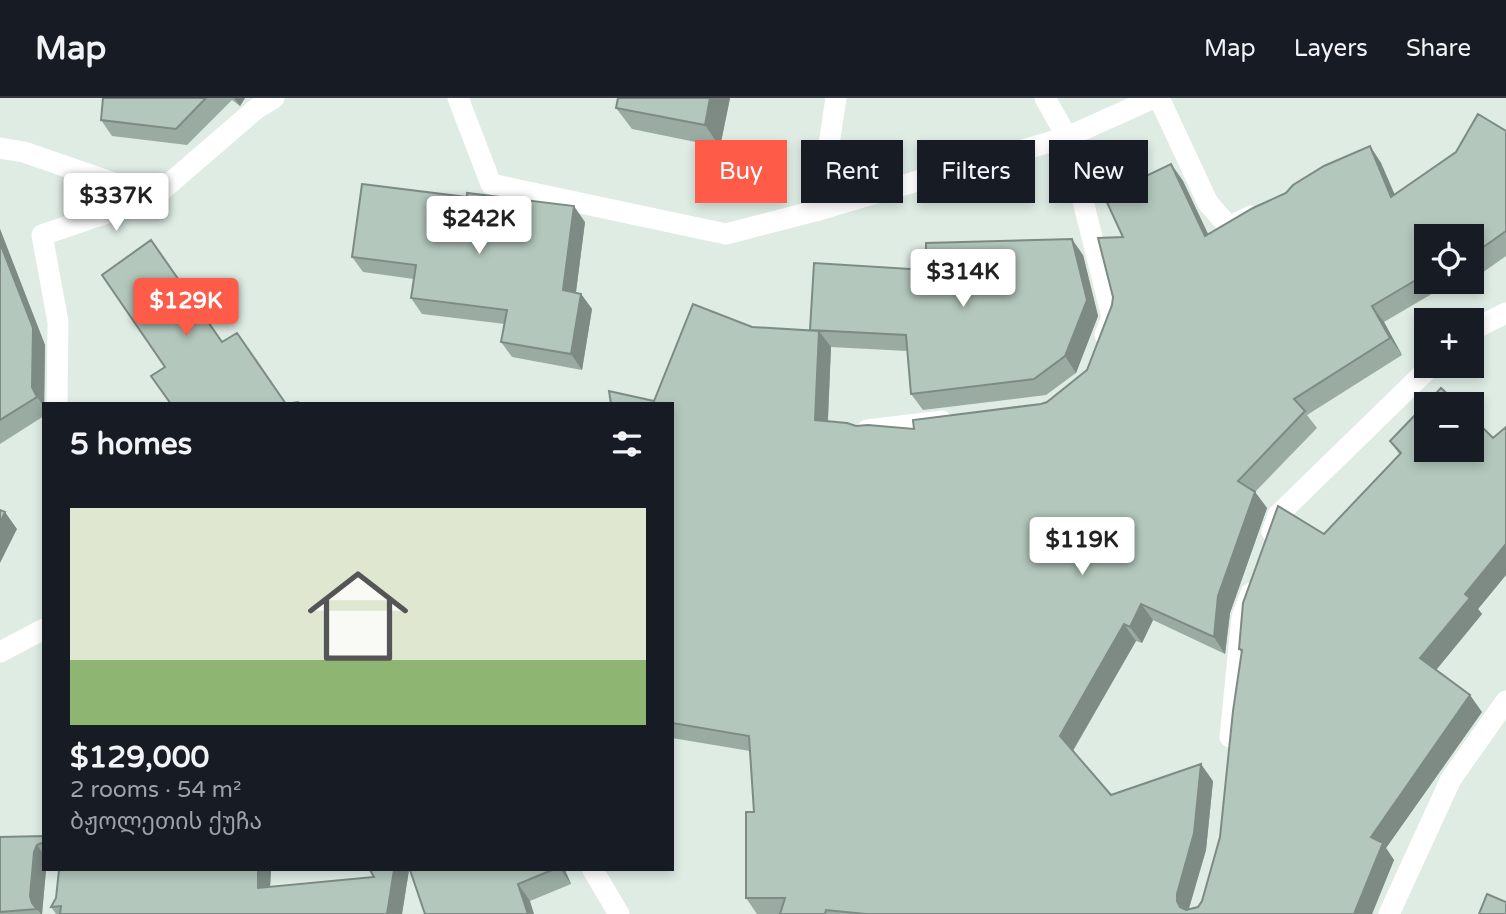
<!DOCTYPE html>
<meta charset="utf-8">
<style>
body{margin:0;font-family:"Varela Round","Noto Sans Georgian",sans-serif;background:#20242c;color:#f1f3f6;height:100vh;display:flex;flex-direction:column;font-size:26px;white-space:nowrap}
*{box-sizing:border-box;margin:0}
p{font-size:23px;color:#9ea1a6}
.icon{flex:none;width:38px;height:38px;fill:none;stroke:currentColor;stroke-width:2;stroke-linecap:round;stroke-linejoin:round}
.map{position:relative;flex:1;overflow:hidden}
.sheet{position:absolute;left:42px;top:304px;width:632px;height:469px;display:flex;flex-direction:column;background:#171b24;border-radius:0px;box-shadow:0 4px 10px #0003}
.sheet>*{flex:none}
.hud{position:absolute;left:695px;top:42px;width:665px;height:63px;display:flex;gap:14px}
.tools{position:absolute;left:1414px;top:126px;display:grid;gap:14px}
.tools a{display:grid;place-items:center;width:70px;height:70px;border-radius:0px;background:#171b24;box-shadow:0 4px 10px #0003;font-size:35px}
.price{position:absolute;translate:-50% -60px;padding:0 16px;border-radius:7px;background:#fff;color:#222;font-size:23px;line-height:46px;filter:drop-shadow(0 2px 4px #0008)}
.price::after{content:'';position:absolute;left:50%;top:42px;width:21px;height:16px;margin-left:-10px;background:inherit;clip-path:polygon(0 0,100% 0,50% 100%)}
.price.selected{background:#ff5b49;color:#fff}
ul{padding:0;list-style:none}
li{display:grid;align-content:center;gap:14px;height:371px;padding:0 28px}
li+li{border-top:2px solid #363941}
li span{display:grid;place-items:center;height:217px;border-radius:0px;color:#555}
li>.icon{margin-inline-start:auto}
span .icon{width:126px;height:126px;fill:#fffc;stroke-width:1}
li b{font-size:30px}
h2{display:flex;justify-content:space-between;align-items:center;height:84px;padding:0 28px;font-size:30px}
.pill{padding:0 24px;border-radius:0px;background:#171b24;box-shadow:0 4px 10px #0003;font-size:24px;line-height:63px}
.pill.selected{background:#ff5b49;color:#fff}
header{display:flex;align-items:center;gap:42px;box-sizing:border-box;height:98px;padding:0 35px;background:#171b24;border-bottom:2px solid #363941}
header strong{font-size:33px}
nav{display:flex;gap:38px;margin-inline-start:auto;font-size:24px}
.map>svg:first-child{display:block}
</style>
<header>
<strong>Map</strong>
<nav><a>Map</a><a>Layers</a><a>Share</a></nav>
</header>
<div class="map">
<svg width="1506" height="816" viewBox="0 0 1506 816">
<rect width="100%" height="100%" fill="#deece4"/>
<g fill="none" stroke-linecap="round" stroke-linejoin="round">
<path stroke="#fff" stroke-width="21" d="M458,0L491,86L726,136L819,112L1067,39L1154,0
M1045,0L1067,39L1112,219L1105,237
M1159,0L1208,105L1229,129L1251,118
M0,50L24,54L154,99
M819,112L836,0
M1472,232L1506,215
M57,306L58,224L42,137L154,99L256,11L274,0
M867,332L942,323
M1272,434L1278,417L1431,268
M0,554L44,531
M1230,639L1242,519L1251,495
M593,772L619,816
M1389,816L1451,681L1506,603"/>
</g>
<path fill="#9aaba2" d="M103,0H245L240,8L232,2L187,47L112,38L101,22Z
M730,0L720,49L632,31L616,10Z
M1506,33V158L1472,182V138H1426V184H1452L1384,224L1402,257L1307,317L1317,330L1255,394L1267,410L1230,515L1225,556L1153,522L1142,545L1136,543L1073,653L1111,697L1213,683L1206,752L1189,811L1198,809L1202,803L1220,739L1242,555L1239,551L1324,436L1400,357L1390,343L1493,340L1506,329V477L1478,511L1482,516L1436,572L1482,614L1386,750L1394,762L1372,816H757L746,800L754,714L750,653L672,640V306L654,303L752,229L811,232L926,172L1083,157L1098,218L1076,275L1046,297L923,312L911,296L907,253L831,249L828,323L856,328L914,331L1041,306L1047,304L1087,272L1112,207L1123,139L1171,66L1183,83L1208,136L1286,95L1370,48L1381,65L1395,97Z
M585,124L576,195L581,196L592,211L582,272L512,259L501,244L505,226L422,216L411,200L414,181L363,174L352,159Z
M0,131L45,247L44,318L0,346Z
M1454,184H1470L1459,191Z
M44,738V772H46L42,816H0V739Z
M59,772H271L270,789L374,779L370,772H409L402,816H56L51,809L56,800Z
M410,772H565L571,786L530,803Z"/>
<path fill="#7d8b84" d="M234,0H245L240,8Z
M710,0H730L720,49L705,27Z
M1370,48L1381,65L1403,116L1391,99Z
M1171,66L1183,83L1217,155L1205,138Z
M574,108L585,124L574,208L563,192Z
M0,131L45,247L44,309L37,299L32,289L0,145Z
M1072,141L1083,157L1098,218L1076,275L1065,258Z
M581,196L592,211L582,272L571,256Z
M1372,208L1384,224L1402,257L1390,240Z
M819,233L831,249L827,339L815,322Z
M1255,394L1267,410L1230,515L1225,556L1214,539L1218,498Z
M5,414L17,431L0,465V425Z
M1506,446V477L1478,511L1482,516L1432,577L1420,560L1465,496Z
M1141,506L1153,522L1142,545L1130,529Z
M1124,526L1136,543L1072,654L1060,638Z
M1470,597L1482,614L1386,750L1394,762L1372,816H1354L1371,739Z
M1201,666L1213,683L1206,752L1188,813L1185,816L1177,803V796Z
M37,747L44,757V772H46L42,816H41L32,805L30,798L34,754Z
M258,772H271L269,807L258,790Z
M394,772H409L402,816H387Z
M561,772H565L571,786Z
M518,786L530,803L534,816H528Z"/>
<path fill="#b3c7bc" stroke="#7d8b84" stroke-width="2" d="M103,0H206L176,31L101,22Z
M618,0H710L705,27L616,10Z
M1478,16L1506,33V133L1472,157V138H1426V176L1372,208L1390,240L1294,301L1305,313L1238,383L1255,394L1218,498L1214,539L1141,506L1130,529L1124,526L1060,638L1111,697L1201,666L1194,735L1177,796V803L1180,809L1186,812L1198,809L1202,803L1220,739L1233,613L1242,552L1239,551L1243,505L1278,408L1324,436L1401,355L1390,343L1441,290L1458,306H1426V352H1472V319L1493,340L1506,329V446L1465,496L1470,500L1420,560L1470,597L1371,739L1383,745L1354,816H866L826,812L825,816H780L785,800H746V714H754L749,638L672,625V306H611L609,293L654,303L693,206L752,229L819,233L815,322L847,325L856,328L868,327L914,331L913,322L1041,306L1047,304L1087,272L1112,207L1113,199L1098,140L1123,139L1104,98L1171,66L1205,138L1253,110L1286,95L1293,87L1324,68L1370,48L1391,99L1456,54Z
M362,86L467,99V95L574,108L563,192L581,196L571,256L501,244L507,212L411,200L416,167L352,159Z
M1072,141L1087,202L1065,258L1034,281L911,296L906,237L810,232L814,165L926,172V145Z
M151,142L222,244L237,235L286,306L298,304L299,306H171L151,278L165,269L102,177Z
M0,145L33,230L32,289L37,299L0,322Z
M0,412L5,414L0,425Z
M44,738V744L37,747L34,754L30,798L32,805L37,811L0,814V739Z
M59,772H258V790L374,779L370,772H394L387,816H60L61,808L51,809L56,800Z
M410,772H552L518,786L528,816H425Z
M1487,796L1506,804V816H1479Z"/>
</svg>
<div class="tools">
<a><svg class="icon" aria-label="locate" viewBox="0 0 24 24"><circle cx="12" cy="12" r="6"/><path d="M12 2v4M12 18v4M2 12h4M18 12h4"/></svg></a>
<a>+</a>
<a>−</a>
</div>
<b class="price" style="left:116px;top:135px">$337K</b>
<b class="price" style="left:479px;top:158px">$242K</b>
<b class="price" style="left:963px;top:211px">$314K</b>
<b class="price selected" style="left:186px;top:240px">$129K</b>
<b class="price" style="left:1082px;top:479px">$119K</b>
<div class="hud">
<a class="pill selected">Buy</a>
<a class="pill">Rent</a>
<a class="pill">Filters</a>
<a class="pill">New</a>
</div>
<section class="sheet">
<h2>5 homes<svg class="icon" aria-label="filters" viewBox="0 0 24 24"><path d="M4 7h16M4 17h16"/><circle cx="9" cy="7" r="2"/><circle cx="15" cy="17" r="2"/></svg></h2>
<ul>
<li><span style="background:linear-gradient(#dfe7d0 70%,#8fb573 0)"><svg class="icon" aria-label="home" viewBox="0 0 24 24"><path d="M3 11l9-7 9 7M6 9v11h12V9"/></svg></span><div><b>$129,000</b><p>2 rooms · 54 m²</p><p>ბჟოლეთის ქუჩა</p></div></li>
</ul>
</section>
</div>
